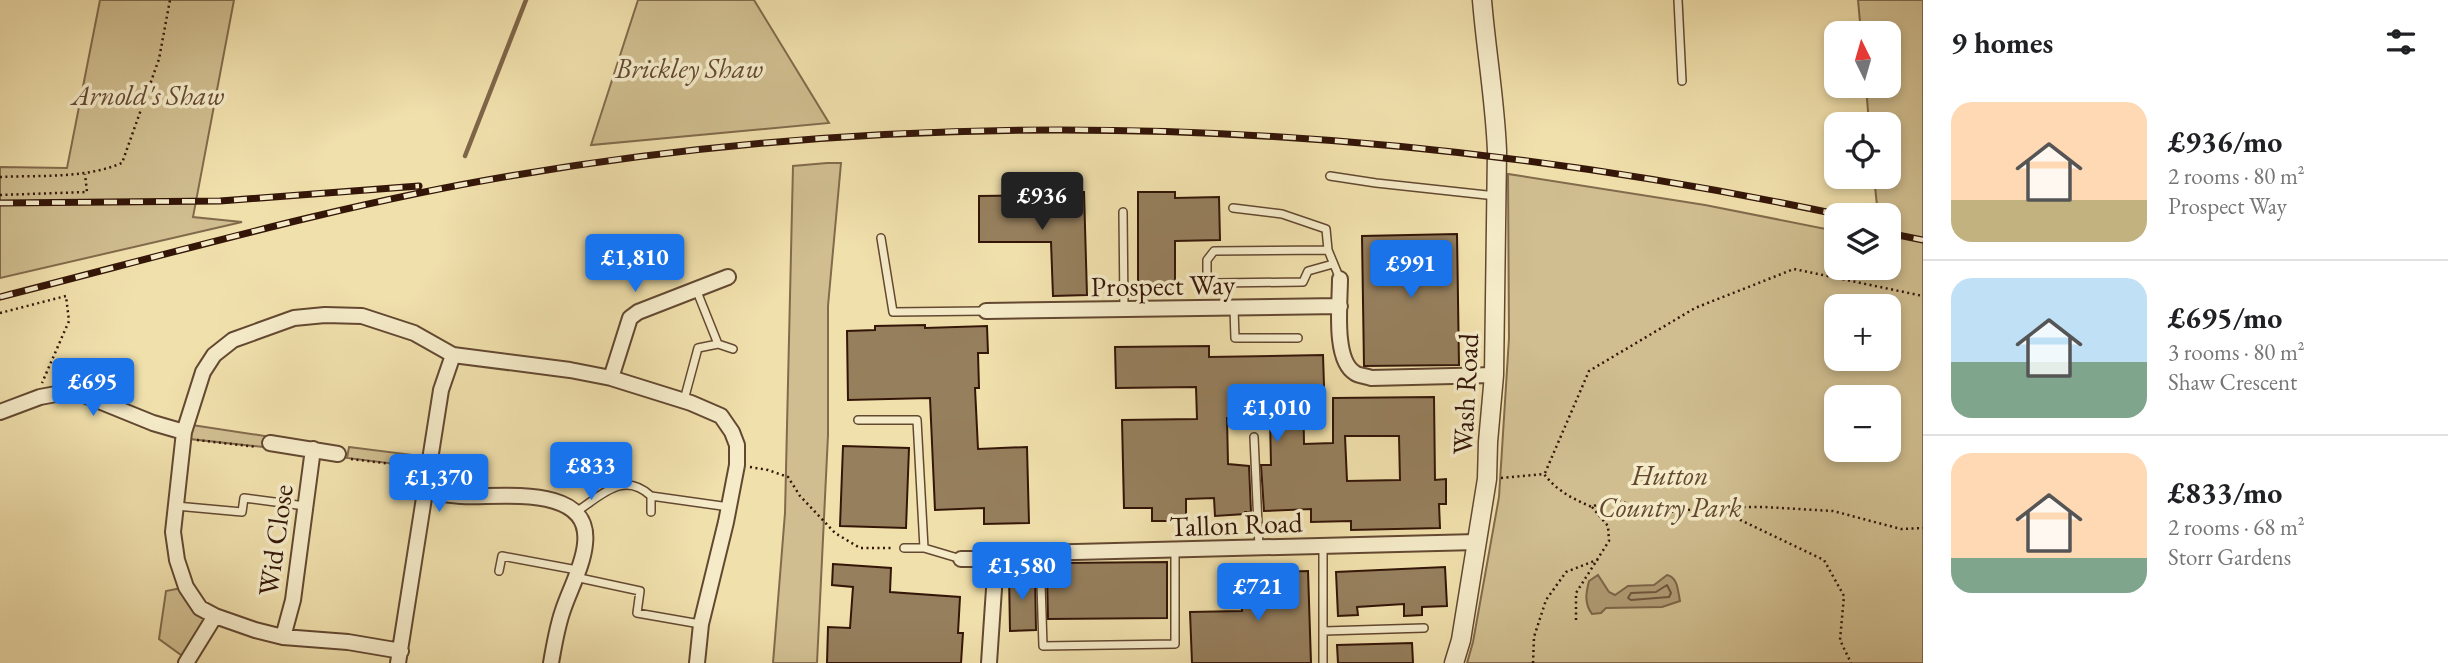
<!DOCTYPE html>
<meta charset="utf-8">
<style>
body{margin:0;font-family:"EB Garamond",serif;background:#f6f6f6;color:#202124;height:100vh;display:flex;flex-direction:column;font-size:26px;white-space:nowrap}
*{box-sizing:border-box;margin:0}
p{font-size:23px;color:#757577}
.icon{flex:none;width:38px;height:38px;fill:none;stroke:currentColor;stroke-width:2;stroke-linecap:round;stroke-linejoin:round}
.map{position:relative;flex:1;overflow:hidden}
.sheet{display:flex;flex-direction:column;background:#fff;width:525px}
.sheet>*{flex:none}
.needle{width:46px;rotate:355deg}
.controls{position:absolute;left:1824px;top:21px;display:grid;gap:14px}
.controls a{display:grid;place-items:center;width:77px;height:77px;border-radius:14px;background:#fff;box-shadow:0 4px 10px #0003;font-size:35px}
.price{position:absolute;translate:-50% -60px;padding:0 16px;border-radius:7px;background:#1a73e8;color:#fff;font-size:23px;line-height:46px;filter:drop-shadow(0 2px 4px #0008)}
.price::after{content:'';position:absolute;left:50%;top:42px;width:21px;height:16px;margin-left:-10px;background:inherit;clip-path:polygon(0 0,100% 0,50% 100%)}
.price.selected{background:#222;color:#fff}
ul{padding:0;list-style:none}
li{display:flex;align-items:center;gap:21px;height:175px;padding:0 28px}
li+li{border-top:2px solid #e0e0e0}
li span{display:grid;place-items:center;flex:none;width:196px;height:140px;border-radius:21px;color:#555}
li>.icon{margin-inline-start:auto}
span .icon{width:84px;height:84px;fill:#fffc;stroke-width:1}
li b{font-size:30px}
h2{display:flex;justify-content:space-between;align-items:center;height:84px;padding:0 28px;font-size:30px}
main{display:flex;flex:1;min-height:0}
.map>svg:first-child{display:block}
</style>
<main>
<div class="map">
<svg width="1923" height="663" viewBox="0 0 1923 663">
<rect width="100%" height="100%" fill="#f0e0ac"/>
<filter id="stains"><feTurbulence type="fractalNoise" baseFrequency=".00286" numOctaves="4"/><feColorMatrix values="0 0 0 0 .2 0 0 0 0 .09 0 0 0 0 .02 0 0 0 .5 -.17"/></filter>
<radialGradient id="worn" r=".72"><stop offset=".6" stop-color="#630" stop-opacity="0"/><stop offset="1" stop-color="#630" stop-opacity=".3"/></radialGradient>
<path fill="#d0be90" stroke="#826a4c" stroke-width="2" fill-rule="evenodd" d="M100,0H234L193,217L242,222L0,278V167L67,168Z
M638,0H754L829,123L591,145Z
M1858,0H1923V663H1467L1473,642L1499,497L1509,338L1508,174L1705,205L1836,231V268H1888V215H1878L1874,177H1888V124H1869L1866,86H1888V33H1861ZM1836,306H1888V359H1836ZM1836,397H1888V450H1836Z
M827,163H841L828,306V435L817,663H773L785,513L793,166Z
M192,425L265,436L263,447L190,439Z
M349,447L429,457L428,468L347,458Z
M186,587L215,616L188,660L159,639L166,591Z"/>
<path fill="#b09b74" stroke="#7e6649" stroke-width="2" d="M1598,575L1609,592L1615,595L1628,586L1654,585L1667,575C1678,577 1678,592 1680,601L1662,607L1606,608L1601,613L1592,614C1584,603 1586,593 1589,581Z"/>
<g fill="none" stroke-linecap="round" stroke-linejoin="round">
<path stroke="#72583e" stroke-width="2" d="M1667,585L1671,593L1669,597L1631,600L1628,598L1631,593L1656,592Z"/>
<path stroke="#7e6649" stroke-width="4.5" d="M465,156L526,0"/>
</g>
<path fill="#967f5d" stroke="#341608" stroke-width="2" fill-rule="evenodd" d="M1084,192L1087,295L1053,296L1051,242H979V196L1049,195V193Z
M1138,192H1175V198L1219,197L1220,240L1175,241V292H1138Z
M1457,234L1459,365L1364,366L1362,236Z
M925,325V328L987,326L988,353H978L979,388H975L978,449L1027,447L1029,523L984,524V508L935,510L930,398L848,400L847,331L875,330V326Z
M1209,346V357L1323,355L1324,386H1303L1304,444L1333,443V398L1434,397L1435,480L1446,479V504H1439L1440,528L1351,530V521L1311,522V509L1264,511L1261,465H1271L1270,418H1227L1228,464L1249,466L1251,512H1245V514L1215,516L1214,498L1186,499V521H1152V508H1124L1122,420L1197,419L1196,387L1116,388L1115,347ZM1345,436H1399L1400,480L1347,481Z
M843,446L909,448L906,528L840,526Z
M1167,562V618L1048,619L1047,574L1055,573V563Z
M833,564L891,568L890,592L960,597L958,633H963L961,663H827L828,627L850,628L853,587L832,585Z
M1445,567L1447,606L1422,607V615L1404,616V604L1357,607L1358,615L1338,616L1336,572Z
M1308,571L1311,663H1192L1190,612L1242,611L1240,573Z
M1009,574H1035L1036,630L1010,631Z
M1412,643L1413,663H1338L1337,645Z"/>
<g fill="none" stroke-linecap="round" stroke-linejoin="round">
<g stroke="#634831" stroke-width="10">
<path id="service" d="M1678,0L1682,81
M1330,176L1376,183L1496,196
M1233,208L1282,214L1326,229L1328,250L1340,279
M1123,212L1124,309
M881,238L893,312L985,311
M1328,250L1214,251L1207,260V275L1216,283L1303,282L1308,271L1333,264
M1234,309L1235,338H1298
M718,344L733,349
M684,400L698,348L718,344L696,289
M858,420H917L924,548
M1254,437L1259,547
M651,496L729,507
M176,506L242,512L244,498L305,506
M576,512C601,496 623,470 651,496V512
M1323,546V663
M904,548H924L961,559
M1040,553L1043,646L1175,644V550
M499,571L502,556L577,570
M575,577L640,591L637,613L700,624
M1324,631L1424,628"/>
</g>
<g stroke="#634831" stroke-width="18">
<path id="minor" d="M1340,279C1340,302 1333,360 1355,373C1359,376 1367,376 1371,378L1494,375
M986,311L1340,306
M611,378L630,318L638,312L728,277
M0,412L40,397L67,392L84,395L153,423L184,432
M270,443L338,454
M425,492C437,493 450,495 462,496C499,498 592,483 585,544C583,566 570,589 563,610C557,627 554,646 551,663
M961,559H996
M283,637L293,600L313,449
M401,651L348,642L283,637L255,630L215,616L200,608L186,587L177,560L173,532L184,432L203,372L214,355L233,340L294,318L325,315L362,316L414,333L453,355L570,370L611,378L691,403L721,416L732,432L737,445V465L726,522L701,624L697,663
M186,663L215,616
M398,663L441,390L453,355
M989,663L996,559L1036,553L1477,542"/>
</g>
<g stroke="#634831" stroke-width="21">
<path id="tertiary" d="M1454,663L1461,640L1487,479L1488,442L1494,375L1497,151C1495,100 1486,50 1482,0"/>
</g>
<path stroke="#341608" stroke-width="2.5" stroke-dasharray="2 3.5" stroke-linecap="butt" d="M0,177C40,175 84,179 122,163L159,59L170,0
M0,195L87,192L85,174
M0,313L66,296L69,321L42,383
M197,440L257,447
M351,459L417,467
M750,467L768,470L788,477L800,496L835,533L860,548H894
M1545,473L1589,371L1695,308L1794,269L1923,296
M1501,478L1544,474C1557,491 1573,499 1592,507L1613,497L1632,506L1661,513L1713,507L1824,560L1844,596L1840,640L1851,663
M1716,507H1764L1833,511L1901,529L1923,528
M1576,620V593L1609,541L1608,526L1592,507
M1533,663L1534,637L1546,600L1566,572L1599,559"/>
<use href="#service" stroke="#f5ebc9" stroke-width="7"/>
<use href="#minor" stroke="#f5ebc9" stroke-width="14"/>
<use href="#tertiary" stroke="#f5ebc9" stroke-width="18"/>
<g stroke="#341608" stroke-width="7">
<path id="rail" d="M0,203L220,201L419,186
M1888,233L1923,240
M0,297C169,254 338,205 510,176C956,100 1399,121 1841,215"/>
</g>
<use href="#rail" stroke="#f5ebc9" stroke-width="4.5" stroke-dasharray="13" stroke-linecap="butt"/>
</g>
<g text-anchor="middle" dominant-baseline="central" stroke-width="7" stroke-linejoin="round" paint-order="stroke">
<g font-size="28" font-style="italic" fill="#634831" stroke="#f5ebc9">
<text x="689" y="68">Brickley Shaw</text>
<text x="148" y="95">Arnold's Shaw</text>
<text x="1670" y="475">Hutton<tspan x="1670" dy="32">Country Park</tspan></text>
</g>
<g font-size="28" fill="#341608" stroke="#f5ebc9">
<text transform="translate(1163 285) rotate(-1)">Prospect Way</text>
<text transform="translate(1465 394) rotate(-87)">Wash Road</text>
<text transform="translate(1236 524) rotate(-2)">Tallon Road</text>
<text transform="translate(275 540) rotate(-82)">Wid Close</text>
</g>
</g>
<rect width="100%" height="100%" filter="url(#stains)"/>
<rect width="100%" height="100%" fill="url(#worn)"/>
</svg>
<div class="controls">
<a><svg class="needle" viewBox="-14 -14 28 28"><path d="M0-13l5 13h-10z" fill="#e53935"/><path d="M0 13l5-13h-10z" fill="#757577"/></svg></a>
<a><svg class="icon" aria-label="locate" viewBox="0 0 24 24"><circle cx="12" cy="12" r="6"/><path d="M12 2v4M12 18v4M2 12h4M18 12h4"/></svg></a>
<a><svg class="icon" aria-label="layers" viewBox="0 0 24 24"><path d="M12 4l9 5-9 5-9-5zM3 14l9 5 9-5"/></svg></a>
<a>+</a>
<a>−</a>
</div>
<b class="price selected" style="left:1042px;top:232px">£936</b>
<b class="price" style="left:635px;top:294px">£1,810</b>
<b class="price" style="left:1411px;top:300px">£991</b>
<b class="price" style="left:93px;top:418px">£695</b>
<b class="price" style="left:1277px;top:444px">£1,010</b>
<b class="price" style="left:591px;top:502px">£833</b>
<b class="price" style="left:439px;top:514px">£1,370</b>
<b class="price" style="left:1022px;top:602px">£1,580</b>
<b class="price" style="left:1258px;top:623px">£721</b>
</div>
<section class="sheet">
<h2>9 homes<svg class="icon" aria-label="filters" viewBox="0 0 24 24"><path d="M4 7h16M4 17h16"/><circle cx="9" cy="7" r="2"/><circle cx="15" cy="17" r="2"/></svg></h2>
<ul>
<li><span style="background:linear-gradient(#ffd9b3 70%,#c2b280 0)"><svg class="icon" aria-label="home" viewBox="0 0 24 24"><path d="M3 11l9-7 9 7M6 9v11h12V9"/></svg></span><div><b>£936/mo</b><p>2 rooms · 80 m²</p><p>Prospect Way</p></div></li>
<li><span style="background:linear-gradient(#bfe0f5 60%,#7fa58c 0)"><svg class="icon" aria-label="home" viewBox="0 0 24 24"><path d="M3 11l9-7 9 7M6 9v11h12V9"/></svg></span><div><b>£695/mo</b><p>3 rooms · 80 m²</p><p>Shaw Crescent</p></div></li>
<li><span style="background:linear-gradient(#ffd9b3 75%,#7fa58c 0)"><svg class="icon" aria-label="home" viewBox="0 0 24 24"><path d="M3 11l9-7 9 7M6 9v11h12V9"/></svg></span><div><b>£833/mo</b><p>2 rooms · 68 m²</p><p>Storr Gardens</p></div></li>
</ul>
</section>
</main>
